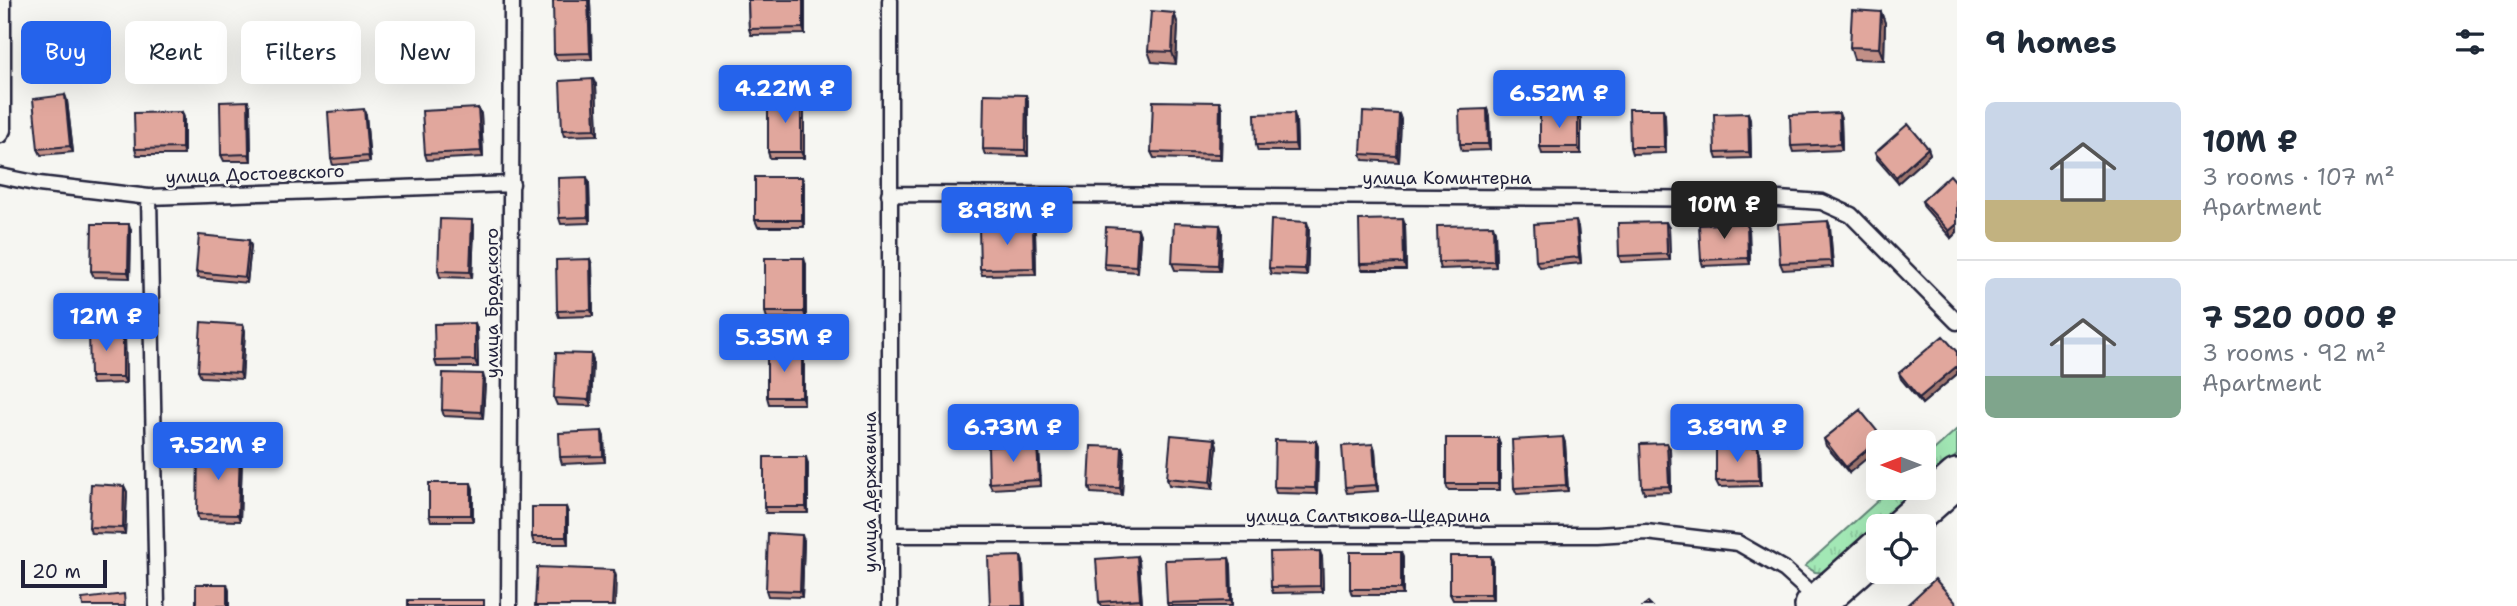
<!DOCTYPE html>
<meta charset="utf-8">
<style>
body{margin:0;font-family:"Shantell Sans",sans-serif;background:#f2f2f3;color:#1f2937;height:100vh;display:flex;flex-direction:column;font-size:26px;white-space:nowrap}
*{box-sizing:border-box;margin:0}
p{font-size:23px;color:#747a83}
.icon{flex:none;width:38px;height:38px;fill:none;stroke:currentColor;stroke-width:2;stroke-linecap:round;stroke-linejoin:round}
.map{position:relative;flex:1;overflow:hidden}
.drawer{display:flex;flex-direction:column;background:#fff;width:560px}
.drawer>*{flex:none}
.hud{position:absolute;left:21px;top:21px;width:665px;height:63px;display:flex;gap:14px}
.needle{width:46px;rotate:270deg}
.controls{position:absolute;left:1866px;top:430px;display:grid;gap:14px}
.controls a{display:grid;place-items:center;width:70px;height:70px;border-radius:10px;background:#fff;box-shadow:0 7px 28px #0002;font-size:35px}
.scale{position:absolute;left:21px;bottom:18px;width:86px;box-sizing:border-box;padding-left:7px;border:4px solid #22223b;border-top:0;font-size:19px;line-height:24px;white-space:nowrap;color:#22223b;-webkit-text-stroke:5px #f6f6f2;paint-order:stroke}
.price{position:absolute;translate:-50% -60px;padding:0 16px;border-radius:7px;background:#2563eb;color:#fff;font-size:23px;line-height:46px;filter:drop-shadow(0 2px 4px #0008)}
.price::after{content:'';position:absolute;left:50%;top:42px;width:21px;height:16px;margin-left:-10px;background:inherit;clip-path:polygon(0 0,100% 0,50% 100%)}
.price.selected{background:#222;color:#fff}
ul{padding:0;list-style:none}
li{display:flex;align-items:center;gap:21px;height:175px;padding:0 28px}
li+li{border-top:2px solid #e0e1e3}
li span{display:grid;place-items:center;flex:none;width:196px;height:140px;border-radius:10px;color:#555}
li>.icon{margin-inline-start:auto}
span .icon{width:84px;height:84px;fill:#fffc;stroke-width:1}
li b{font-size:30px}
h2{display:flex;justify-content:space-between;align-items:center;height:84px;padding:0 28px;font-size:30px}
.chip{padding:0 24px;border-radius:10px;background:#fff;box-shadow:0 7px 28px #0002;font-size:24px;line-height:63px}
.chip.selected{background:#2563eb;color:#fff}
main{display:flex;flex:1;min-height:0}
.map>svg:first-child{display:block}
</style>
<main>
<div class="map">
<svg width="1957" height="606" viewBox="0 0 1957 606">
<defs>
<pattern id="grass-tufts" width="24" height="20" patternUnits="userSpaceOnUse" patternTransform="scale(1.75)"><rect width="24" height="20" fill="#a2e8b5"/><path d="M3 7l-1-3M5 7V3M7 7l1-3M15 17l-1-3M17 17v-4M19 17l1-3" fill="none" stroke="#8bc79d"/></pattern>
</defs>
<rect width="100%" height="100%" fill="#f6f6f2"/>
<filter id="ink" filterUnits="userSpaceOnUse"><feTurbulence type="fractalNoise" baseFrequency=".0143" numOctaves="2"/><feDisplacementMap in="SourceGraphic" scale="14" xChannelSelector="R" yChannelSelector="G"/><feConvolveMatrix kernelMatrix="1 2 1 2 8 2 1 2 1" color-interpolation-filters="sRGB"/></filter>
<g filter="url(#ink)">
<path fill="url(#grass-tufts)" stroke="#628578" stroke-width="2" d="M1957,429V455L1923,486V460Z
M1892,488H1920L1827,573L1815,572L1805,566Z"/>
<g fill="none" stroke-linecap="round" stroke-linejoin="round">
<g stroke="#22223b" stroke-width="19">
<path id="service" d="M0,135L3,130V0
M0,176L39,184L149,197L512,184
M889,194L1779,199L1822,202L1851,215L1957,322
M149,197L157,606
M889,535H1597L1646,532L1738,543L1785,570L1818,600
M509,606L512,0
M890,606V0"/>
</g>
<g stroke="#22223b" stroke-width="42">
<path id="tertiary" d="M1902,527L1957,478
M1814,606L1878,549"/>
</g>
<use href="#service" stroke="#f6f6f2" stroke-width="14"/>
<use href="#tertiary" stroke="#f6f6f2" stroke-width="37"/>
</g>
<path fill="#c29087" stroke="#22223b" stroke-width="2" d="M748,0H805V34L751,35L749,29Z
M590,2L592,59L557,60L554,54Z
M1881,12L1885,23L1884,60L1854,59L1850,47Z
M1174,13L1178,25L1176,64L1152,62L1148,51Z
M596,85L598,135L564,136L562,130Z
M65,95L67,101L73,152L41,155L38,149Z
M801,97L804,103V158H770L768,152Z
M1028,101V156L985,155L983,149Z
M1220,102L1222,109L1221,160L1154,158L1151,152Z
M250,107L251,161H224L221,155Z
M478,108L481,114L483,157L427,160L425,154Z
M1487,109L1489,116L1490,150L1462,151L1460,144Z
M182,112L184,118V155H137L135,149Z
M1748,113L1750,119L1751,158L1717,159L1715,153Z
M1399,114L1401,120L1399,162L1363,160L1361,154Z
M366,115L370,162L333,165L331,159Z
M1665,115L1666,153L1632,154L1630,147Z
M1581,119V154H1542L1540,147Z
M1841,119L1842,150L1793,152L1791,146Z
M1296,120L1297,151H1258L1256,145Z
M1928,148L1930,154L1898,183L1877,159L1875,153Z
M589,183L590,223L561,224L559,218Z
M804,183V227H758L755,220Z
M1957,183V232L1951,238L1924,207L1922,201Z
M1828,221L1830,227L1833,267L1783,270L1780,263Z
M1220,225L1222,231L1220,271L1175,270L1172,263Z
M1405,225L1406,270H1362L1360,264Z
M474,226L472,278L440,277L438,271Z
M1033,226L1035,232L1036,274L982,275L980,269Z
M1578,227L1581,263L1539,267L1536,261Z
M1309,228L1307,276L1271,274L1269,268Z
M1669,228L1670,260L1621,262L1619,256Z
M1138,229L1140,235L1138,272L1106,270L1104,264Z
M1749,229L1750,264L1703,266L1701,260Z
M131,230L130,278L94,277L91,271Z
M1495,231L1496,267L1440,269L1438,262Z
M251,246L247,283L198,278L196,272Z
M590,259L592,265L593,316L559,317L557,311Z
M806,265V318H767L765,312Z
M475,323L477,329L478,367H437L435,361Z
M243,325L245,331L242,379L201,377L198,371Z
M123,329L125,336L126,383L92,384L90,377Z
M1957,352V374L1922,404L1901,379L1899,373Z
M591,354L593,360L591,406L557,405L554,398Z
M804,357V404H769L767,397Z
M485,381L483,418L444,416L442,410Z
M1860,410L1849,473L1826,446L1824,439Z
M602,431L604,437L605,462L562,464L560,457Z
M1563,437L1565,443L1568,491L1517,494L1514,488Z
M1498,438L1500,444V490H1448L1446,484Z
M1215,439L1217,446L1213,489L1169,485L1167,478Z
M1316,441L1318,447L1317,494L1276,493L1274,487Z
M1373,444L1375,450L1378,491L1347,493L1345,487Z
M1122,447L1124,453L1122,495L1091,493L1089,487Z
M1758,447L1760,453L1761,486L1719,487L1716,481Z
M1670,449L1671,492L1644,493L1642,487Z
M240,450L242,456L240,521L199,520L197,514Z
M1039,450L1041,486L992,489L989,483Z
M808,464V513H766L764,507Z
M124,486L127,492L125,534L91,533L89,527Z
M473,489V521H431L429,515Z
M566,507L568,513V544H534L532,537Z
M804,541L802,597L768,596L766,590Z
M1401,552L1403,558V595H1352L1350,589Z
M1137,556L1139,562L1142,605L1101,606L1099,602Z
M1322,557L1323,592L1273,593L1271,587Z
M1229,558L1231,565L1232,606H1168L1167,603Z
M1493,562V600H1453L1450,594Z"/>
<path fill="#9e756e" stroke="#22223b" stroke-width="2" d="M588,0H590V2L592,59L590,53Z
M803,0H805V34L803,28Z
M1881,12L1885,23L1884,60L1879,48Z
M1174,13L1178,25L1176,64L1172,52Z
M593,79L596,85L598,135L595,129Z
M65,95L67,101L73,152L70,146Z
M1026,95L1028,101V156L1025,150Z
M801,97L804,103V158L801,152Z
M248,101L250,107L251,161L249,154Z
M1220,102L1222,109L1221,160L1219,154Z
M478,108L481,114L483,157L481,151Z
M364,109L366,115L370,162L368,156Z
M1487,109L1489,116L1490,150L1488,144Z
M1663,109L1665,115L1666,153L1664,147Z
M182,112L184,118V155L182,148Z
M1294,113L1296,120L1297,151L1295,144Z
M1578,113L1581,119V154L1578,147Z
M1748,113L1750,119L1751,158L1749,152Z
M1839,113L1841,119L1842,150L1840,144Z
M1399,114L1401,120L1399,162L1397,156Z
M1928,148L1930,154L1898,183L1896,177Z
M587,177L589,183L590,223L588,217Z
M802,177L804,183V227L802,220Z
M1403,219L1405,225L1406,270L1404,263Z
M472,220L474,226L472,278L470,272Z
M1576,221L1578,227L1581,263L1579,257Z
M1828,221L1830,227L1833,267L1831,261Z
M1307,222L1309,228L1307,276L1305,269Z
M1666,222L1669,228L1670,260L1667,254Z
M1747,223L1749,229L1750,264L1748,258Z
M129,224L131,230L130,278L128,272Z
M1957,224V232L1951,238L1949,231Z
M1220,225L1222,231L1220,271L1218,265Z
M1493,225L1495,231L1496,267L1494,261Z
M1033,226L1035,232L1036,274L1034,268Z
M1138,229L1140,235L1138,272L1136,266Z
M249,240L251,246L247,283L245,277Z
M804,258L806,265V318L804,312Z
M590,259L592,265L593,316L591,310Z
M475,323L477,329L478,367L475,360Z
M243,325L245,331L242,379L240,373Z
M123,329L125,336L126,383L123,377Z
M802,351L804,357V404L802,397Z
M591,354L593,360L591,406L589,400Z
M1957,366V374L1922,404L1919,398Z
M483,374L485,381L483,418L481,412Z
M602,431L604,437L605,462L603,456Z
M1563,437L1565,443L1568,491L1566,485Z
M1882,437L1884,443H1878V449L1849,473L1846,467Z
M1498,438L1500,444V490L1498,484Z
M1215,439L1217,446L1213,489L1211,482Z
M1316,441L1318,447L1317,494L1315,488Z
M1667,443L1670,449L1671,492L1669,486Z
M1037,444L1039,450L1041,486L1039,480Z
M1373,444L1375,450L1378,491L1376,485Z
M1122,447L1124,453L1122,495L1120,488Z
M1758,447L1760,453L1761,486L1759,480Z
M240,450L242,456L240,521L238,515Z
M806,457L808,464V513L806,507Z
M471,483L473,489V521L471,515Z
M124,486L127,492L125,534L123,528Z
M566,507L568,513V544L566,537Z
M802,535L804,541L802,597L800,591Z
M1320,551L1322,557L1323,592L1320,586Z
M1401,552L1403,558V595L1401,589Z
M1021,556L1023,562L1025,606H1023Z
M1137,556L1139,562L1142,605L1140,599Z
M1491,556L1493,562V600L1491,594Z
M1229,558L1231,565L1232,606L1230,601Z
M614,570L616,576L615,606H612Z
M227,584L229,590V606H227Z"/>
<path fill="#e1a79d" stroke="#22223b" stroke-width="2" d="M553,0H588L590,53L554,54Z
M748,0H803V28L749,29Z
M1852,10L1881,12L1879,48L1850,47Z
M1151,11L1174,13L1172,52L1148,51Z
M593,79L595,129L562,130L560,81Z
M984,94L1026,95L1025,150L983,149Z
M65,95L70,146L38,149L33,99Z
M768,97H801V152H768Z
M248,101L249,154L221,155L220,102Z
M1153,101L1220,102L1219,154L1151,152Z
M478,108L481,151L425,154L422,111Z
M364,109L368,156L331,159L328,112Z
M1487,109L1488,144H1460L1459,110Z
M1629,109H1663L1664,147H1630Z
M182,112V148L135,149L134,113Z
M1363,112L1399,114L1397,156L1361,154Z
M1294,113L1295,144L1256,145L1255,114Z
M1540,113H1578V147H1540Z
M1748,113L1749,152L1715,153L1714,114Z
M1839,113L1840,144L1791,146L1790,115Z
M1908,124L1928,148L1896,177L1875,153Z
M1950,175L1957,183V224L1949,231L1922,201Z
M587,177L588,217L559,218L558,178Z
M755,177H802V220H755Z
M440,219L472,220L470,272L438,271Z
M1403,219L1404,263L1360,264L1359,220Z
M1271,220L1307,222L1305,269L1269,268Z
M1576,221L1579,257L1536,261L1534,224Z
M1828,221L1831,261L1780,263L1778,224Z
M1666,222L1667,254L1619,256L1618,223Z
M1174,223L1220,225L1218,265L1172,263Z
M1747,223L1748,258L1701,260L1699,225Z
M92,224H129L128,272L91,271Z
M1493,225L1494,261L1438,262L1437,226Z
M1033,226L1034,268L980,269L979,227Z
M1106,227L1138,229L1136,266L1104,264Z
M199,235L249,240L245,277L196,272Z
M765,258H804V312H765Z
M590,259L591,310L557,311L556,260Z
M201,322L243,325L240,373L198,371Z
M475,323V360L435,361L434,324Z
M123,329V377H90L89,330Z
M1943,336L1957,352V366L1919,398L1899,373Z
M767,351H802V397H767Z
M556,353L591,354L589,400L554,398Z
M443,373L483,374L481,412L442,410Z
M1860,410L1882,437L1846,467L1824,439Z
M602,431L603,456L560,457L559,433Z
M1171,435L1215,439L1211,482L1167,478Z
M1563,437L1566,485L1514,488L1512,440Z
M1446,438H1498V484H1446Z
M1275,440L1316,441L1315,488L1274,487Z
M1667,443L1669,486L1642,487L1640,444Z
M1037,444L1039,480L989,483L988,447Z
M1373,444L1376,485L1345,487L1342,446Z
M1091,446L1122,447L1120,488L1089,487Z
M1758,447L1759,480L1716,481V448Z
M198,449L240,450L238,515L197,514Z
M764,457H806V507H764Z
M429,483H471V515H429Z
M91,484L124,486L123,528L89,527Z
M532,507H566V537H532Z
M768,533L802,535L800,591L766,590Z
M1320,551V586L1271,587L1270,552Z
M1350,552H1401V589H1350Z
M1021,556L1023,606H990L988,557Z
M1137,556L1140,599L1099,602L1096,559Z
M1450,556H1491V594H1450Z
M1229,558L1230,601L1167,603L1165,560Z
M537,567L614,570L612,606H535Z
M1935,579L1957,604V606H1906Z
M196,584H227V606H196Z
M124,594L125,606H83L82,599Z
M408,600H484V606H408Z
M1648,602L1652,606H1643Z"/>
</g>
<g text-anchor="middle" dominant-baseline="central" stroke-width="5" stroke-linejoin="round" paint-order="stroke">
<g font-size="18" fill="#22223b" stroke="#f6f6f2">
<text transform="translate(255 174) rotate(-2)">улица Достоевского</text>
<text x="1447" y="178">улица Коминтерна</text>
<text transform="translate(492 303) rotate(-90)">улица Бродского</text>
<text transform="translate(870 492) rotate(-90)">улица Державина</text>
<text x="1368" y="516">улица Салтыкова-Щедрина</text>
</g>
</g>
</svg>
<div class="controls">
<a><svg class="needle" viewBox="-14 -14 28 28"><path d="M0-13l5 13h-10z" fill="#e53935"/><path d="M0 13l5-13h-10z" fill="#747a83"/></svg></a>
<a><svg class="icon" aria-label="locate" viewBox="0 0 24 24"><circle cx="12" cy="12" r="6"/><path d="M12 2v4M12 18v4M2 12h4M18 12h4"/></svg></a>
</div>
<div class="scale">20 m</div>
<b class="price" style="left:785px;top:125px">4.22M ₽</b>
<b class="price" style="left:1559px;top:130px">6.52M ₽</b>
<b class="price selected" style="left:1724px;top:241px">10M ₽</b>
<b class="price" style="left:1007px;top:247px">8.98M ₽</b>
<b class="price" style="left:106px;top:353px">12M ₽</b>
<b class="price" style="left:784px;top:374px">5.35M ₽</b>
<b class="price" style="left:1013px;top:464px">6.73M ₽</b>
<b class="price" style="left:1737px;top:464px">3.89M ₽</b>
<b class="price" style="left:218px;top:482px">7.52M ₽</b>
<div class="hud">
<a class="chip selected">Buy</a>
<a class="chip">Rent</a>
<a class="chip">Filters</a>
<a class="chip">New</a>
</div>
</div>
<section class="drawer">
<h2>9 homes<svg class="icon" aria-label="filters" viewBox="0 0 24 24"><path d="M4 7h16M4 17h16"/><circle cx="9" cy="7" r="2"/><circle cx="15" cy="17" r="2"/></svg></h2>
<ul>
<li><span style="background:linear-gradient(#c9d6e8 70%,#c2b280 0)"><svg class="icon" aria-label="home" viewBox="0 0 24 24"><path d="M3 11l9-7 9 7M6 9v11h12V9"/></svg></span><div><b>10M ₽</b><p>3 rooms · 107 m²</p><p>Apartment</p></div></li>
<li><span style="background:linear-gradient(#c9d6e8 70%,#7fa58c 0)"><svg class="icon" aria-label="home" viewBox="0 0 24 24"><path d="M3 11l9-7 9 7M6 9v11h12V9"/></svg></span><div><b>7 520 000 ₽</b><p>3 rooms · 92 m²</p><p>Apartment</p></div></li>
</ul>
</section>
</main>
